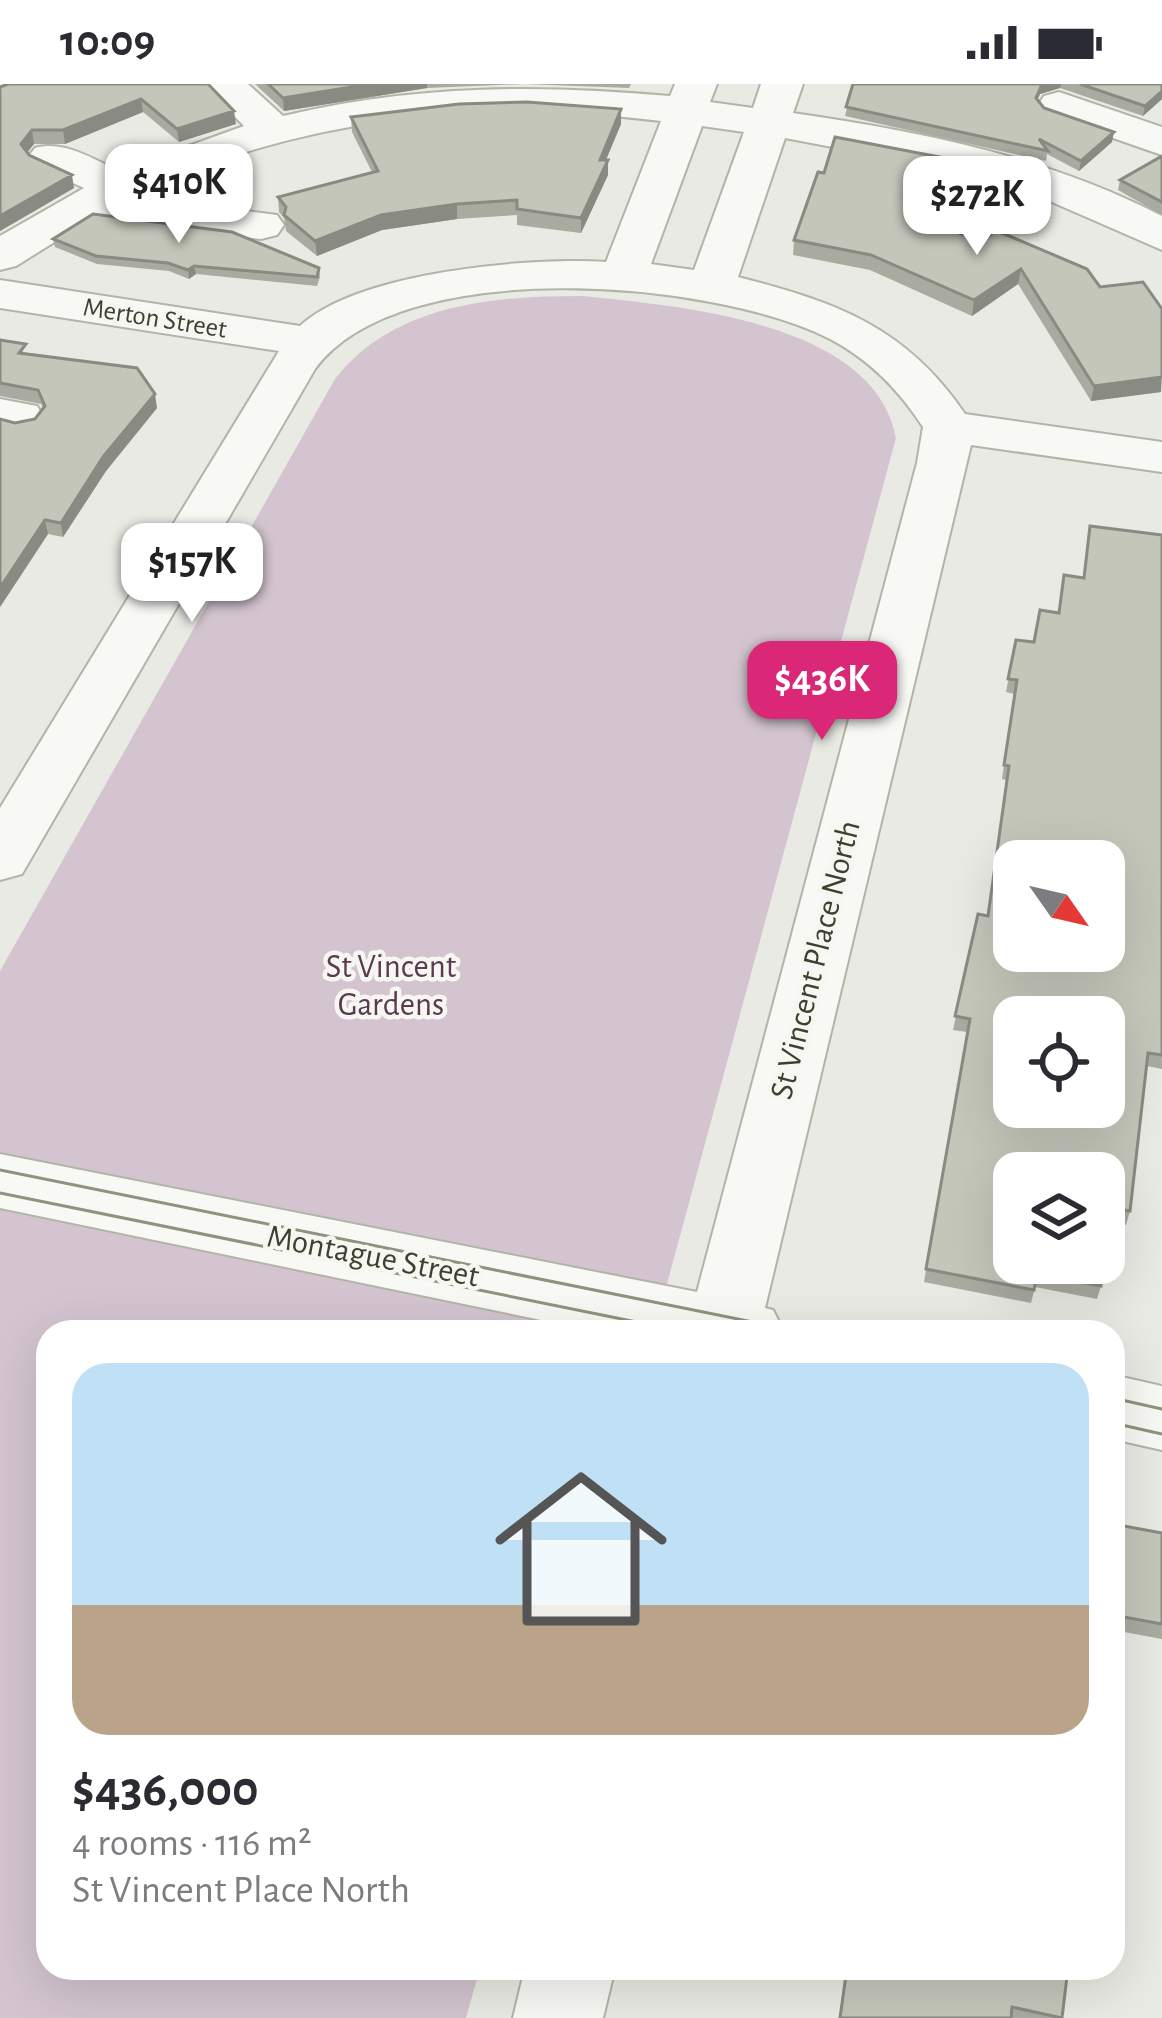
<!DOCTYPE html>
<meta charset="utf-8">
<style>
body{margin:0;font-family:"Alegreya Sans",sans-serif;background:#f7f7f7;color:#2b2b33;height:100vh;display:flex;flex-direction:column;font-size:45px;white-space:nowrap}
*{box-sizing:border-box;margin:0}
p{font-size:39px;color:#7c7c81}
.icon{flex:none;width:66px;height:66px;fill:none;stroke:currentColor;stroke-width:2;stroke-linecap:round;stroke-linejoin:round}
.map{position:relative;flex:1;overflow:hidden}
.panel{position:absolute;left:36px;top:1236px;width:1089px;height:660px;display:flex;flex-direction:column;background:#fff;border-radius:36px;box-shadow:0 12px 48px #0002}
.panel>*{flex:none}
.needle{width:78px;rotate:124deg}
.tools{position:absolute;left:993px;top:756px;display:grid;gap:24px}
.tools a{display:grid;place-items:center;width:132px;height:132px;border-radius:24px;background:#fff;box-shadow:0 12px 48px #0002;font-size:60px}
.price{position:absolute;translate:-50% -102px;padding:0 27px;border-radius:24px;background:#fff;color:#222;font-size:39px;line-height:78px;filter:drop-shadow(0 3px 6px #0008)}
.price::after{content:'';position:absolute;left:50%;top:72px;width:36px;height:27px;margin-left:-18px;background:inherit;clip-path:polygon(0 0,100% 0,50% 100%)}
.price.current{background:#db2777;color:#fff}
ul{padding:0;list-style:none}
li{display:grid;align-content:center;gap:24px;height:636px;padding:0 36px}
li+li{border-top:3px solid #e1e1e2}
li span{display:grid;place-items:center;height:372px;border-radius:36px;color:#555}
li>.icon{margin-inline-start:auto}
span .icon{width:216px;height:216px;fill:#fffc;stroke-width:1}
li b{font-size:51px}
.status{display:flex;justify-content:space-between;align-items:center;height:84px;padding:0 60px;background:#fff;direction:ltr}
.status svg{height:33px;fill:currentColor}
.map>svg:first-child{display:block}
</style>
<div class="status"><b>10:09</b><svg viewBox="0 0 49 12"><path d="M0 12V9h3v3zM5 12V6h3v6zM10 12V3h3v9zM15 12V0h3v12zM26 1h20v11H26zM47 4h2v5h-2z"/></svg></div>
<div class="map">
<svg width="1162" height="1934" viewBox="0 0 1162 1934">
<rect width="100%" height="100%" fill="#e9eae3"/>
<path fill="#d3c4cf" d="M583,212C677,222 875,237 896,354L654,1248H48V1884H480L466,1934H0V887L335,295C394,220 492,212 583,212Z"/>
<g fill="none" stroke-linecap="round" stroke-linejoin="round">
<g stroke="#b2b4a8" stroke-width="4">
<path id="minor" d="M203,0H248L283,32C411,1 539,0 670,12L675,0H717L710,18L753,24L761,0H803L793,29C919,47 1048,73 1162,132V166L1038,112L969,89L785,54L738,193C836,218 906,243 965,330L1162,358V388L971,361L765,1224L773,1226L784,1248H599L0,1124V1070L697,1208L917,379L923,343C899,306 870,276 830,255C715,196 400,169 315,285L22,790L0,796V724L279,267L0,224V196L300,242C358,188 528,173 606,178L661,37C484,16 297,32 135,112L277,131L284,141L277,151L261,155L93,134L16,182L0,186V152L84,104L35,82L28,73L35,64C64,56 93,75 119,87L244,42ZM702,42L744,48L694,186L651,180Z
M1059,8L1162,43V71L1044,30L1038,21L1044,12Z
M0,315L37,322L44,333L37,344L19,348L0,345Z
M1113,1291L1162,1302V1366L1113,1355Z
M525,1884H615L603,1934H513Z"/>
</g>
<use href="#minor" fill="#f8f8f5" fill-rule="evenodd"/>
<path stroke="#8f927d" stroke-width="3" d="M0,1086L802,1248
M0,1109L686,1248
M1113,1314L1162,1325
M1113,1339L1162,1350"/>
</g>
<path fill="#a9aaa0" d="M208,0L236,40L179,58L143,28L65,60H34L27,69L29,71L74,104L0,147V3Z
M255,0H631L629,4L524,0L427,4L284,27Z
M853,0H1162V15L1143,32L1060,4L1040,10L1037,16L1044,24L1112,58L1079,87L1047,70L1046,77L845,32Z
M621,25V40L606,76H608V91L581,149L517,141V131L457,135L382,146L317,172L286,147L284,134L279,128L278,113L372,88L352,48L351,33Z
M1162,72V131L1118,106L1120,96Z
M824,89L953,91L915,134L984,157L995,146L1161,308L1091,317L1018,200L972,232L870,186L793,171L794,156Z
M53,155L319,184L320,193L317,202L196,190L189,195L169,187L97,180L55,163Z
M0,256L28,270L157,324L106,387L63,453L48,450L0,523V335L15,339L35,335L43,324L41,320L0,312Z
M1090,442L1162,451V985L1147,982L1130,1127L1126,1141L1110,1138L1101,1202L1097,1215L1035,1203L1031,1219L924,1198L967,948L953,946L978,830L988,832L1006,696L1002,695L1014,610L1006,608L1016,556L1034,558L1083,494Z
M1113,1440L1162,1449V1555L1113,1546Z
M846,1884H1068L1062,1934H839Z"/>
<path fill="#898b82" d="M370,0H427V4L284,27L283,14Z
M1042,0H1061L1060,4L1040,10L1034,23Z
M1162,7V15L1143,32L1145,22Z
M141,15L143,28L65,60L63,46Z
M621,25V40L600,90V76Z
M234,27L236,40L179,58L177,45Z
M32,46L34,60L23,73L21,60Z
M1114,48L1112,58L1079,87L1081,77Z
M608,76V91L581,149V134Z
M955,76L953,91L905,147L906,132Z
M72,91L74,104L0,147V132Z
M457,120V135L382,146L317,172L315,157L381,131Z
M194,182L196,190L189,195L188,186Z
M1021,185L1018,200L972,232L974,216Z
M1162,290L1161,308L1091,317L1094,302Z
M155,310L157,324L106,387L63,453L61,439L103,373Z
M45,436L48,450L0,523V504Z"/>
<path fill="#c4c6ba" stroke="#898b82" stroke-width="3" fill-rule="evenodd" d="M8,0H208L234,27L177,45L141,15L63,46H32L21,60L29,71L72,91L0,132V3Z
M268,0H370L283,14Z
M853,0H1042L1036,14L1044,24L1114,48L1081,77L1039,55L1048,67L846,23Z
M1080,0H1162V7L1145,22Z
M527,18L621,25L600,76H608L581,134L517,125V116L457,120L381,131L315,157L284,131L286,123L278,113L378,87L351,33L459,20Z
M835,53L955,76L906,132L984,157L995,146L1087,185L1100,203L1143,198L1162,225V293L1094,302L1021,185L974,216L871,171L794,156L818,88L824,89Z
M1162,72V118L1120,96Z
M93,130L232,148L319,184L317,193L194,182L188,186L168,179L96,172L53,155Z
M0,256L26,260L19,269L137,284L155,310L103,373L61,439L45,436L0,504V335L15,339L35,335L45,322L38,306L0,299Z
M1090,442L1162,451V971L1148,969L1130,1127L1112,1124L1101,1202L1037,1190L1034,1206L926,1185L970,935L955,932L978,830L988,832L1009,682L1004,681L1017,596L1008,595L1016,556L1034,558L1040,526L1059,529L1064,491L1084,494ZM1014,777H1104V867H1014ZM1014,933H1104V1023H1014ZM1014,1089H1104V1179H1014Z
M1113,1440L1162,1449V1540L1113,1531Z
M847,1884H1068L1062,1934L1012,1923L1011,1934H840Z"/>
<g text-anchor="middle" dominant-baseline="central" stroke-width="9" stroke-linejoin="round" paint-order="stroke">
<g font-size="27" fill="#3d402c" stroke="#f6f7f2">
<text transform="translate(155 234) rotate(9)">Merton Street</text>
</g>
<g font-size="33" fill="#3d402c" stroke="#f6f7f2">
<text transform="translate(816 876) rotate(-76)">St Vincent Place North</text>
<text transform="translate(373 1173) rotate(11)">Montague Street</text>
</g>
<g font-size="33" fill="#5b3a50" stroke="#f6f7f2">
<text x="391" y="883">St Vincent<tspan x="391" dy="38">Gardens</tspan></text>
</g>
</g>
</svg>
<div class="tools">
<a><svg class="needle" viewBox="-14 -14 28 28"><path d="M0-13l5 13h-10z" fill="#e53935"/><path d="M0 13l5-13h-10z" fill="#7c7c81"/></svg></a>
<a><svg class="icon" aria-label="locate" viewBox="0 0 24 24"><circle cx="12" cy="12" r="6"/><path d="M12 2v4M12 18v4M2 12h4M18 12h4"/></svg></a>
<a><svg class="icon" aria-label="layers" viewBox="0 0 24 24"><path d="M12 4l9 5-9 5-9-5zM3 14l9 5 9-5"/></svg></a>
</div>
<b class="price" style="left:179px;top:162px">$410K</b>
<b class="price" style="left:977px;top:174px">$272K</b>
<b class="price" style="left:192px;top:541px">$157K</b>
<b class="price current" style="left:822px;top:659px">$436K</b>
<section class="panel">
<ul>
<li><span style="background:linear-gradient(#bfe0f5 65%,#b9a48a 0)"><svg class="icon" aria-label="home" viewBox="0 0 24 24"><path d="M3 11l9-7 9 7M6 9v11h12V9"/></svg></span><div><b>$436,000</b><p>4 rooms · 116 m²</p><p>St Vincent Place North</p></div></li>
</ul>
</section>
</div>
